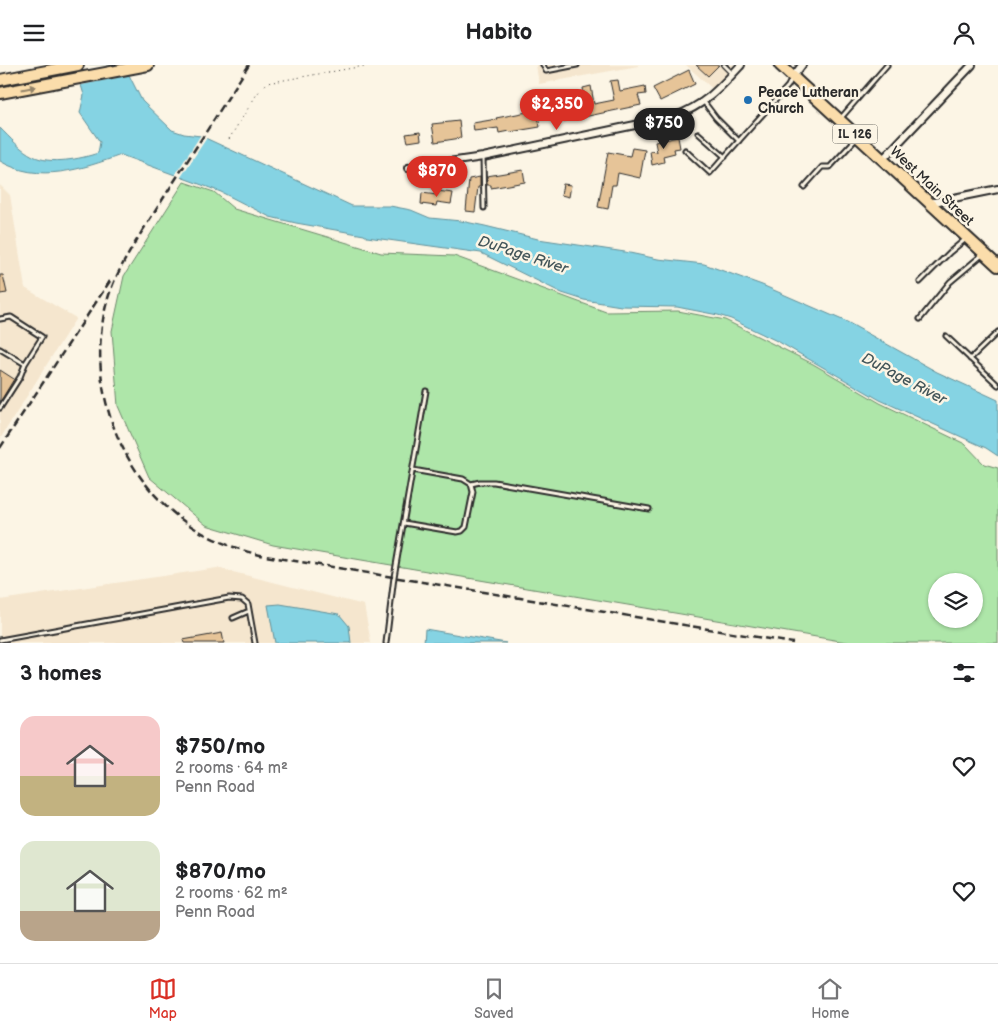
<!DOCTYPE html>
<meta charset="utf-8">
<style>
body{margin:0;font-family:"Balsamiq Sans",sans-serif;background:#f2f2f2;color:#202124;height:100vh;display:flex;flex-direction:column;font-size:19px;white-space:nowrap}
*{box-sizing:border-box;margin:0}
p{font-size:16px;color:#757577}
.icon{flex:none;width:28px;height:28px;fill:none;stroke:currentColor;stroke-width:2;stroke-linecap:round;stroke-linejoin:round}
.map{position:relative;height:578px;overflow:hidden}
.panel{display:flex;flex-direction:column;background:#fff;flex:1}
.panel>*{flex:none}
.controls{position:absolute;left:928px;top:508px;display:grid;gap:10px}
.controls a{display:grid;place-items:center;width:55px;height:55px;border-radius:50%;background:#fff;box-shadow:0 1px 4px #0004;font-size:25px}
.price{position:absolute;translate:-50% -42px;padding:0 11px;border-radius:18px;background:#d93025;color:#fff;font-size:16px;line-height:32px;filter:drop-shadow(0 1px 2px #0008)}
.price::after{content:'';position:absolute;left:50%;top:30px;width:15px;height:11px;margin-left:-8px;background:inherit;clip-path:polygon(0 0,100% 0,50% 100%)}
.price.active{background:#222;color:#fff}
ul{padding:0;list-style:none}
li{display:flex;align-items:center;gap:15px;height:125px;padding:0 20px}
li span{display:grid;place-items:center;flex:none;width:140px;height:100px;border-radius:15px;color:#555}
li>.icon{margin-inline-start:auto}
span .icon{width:60px;height:60px;fill:#fffc;stroke-width:1}
li b{font-size:21px}
h2{display:flex;justify-content:space-between;align-items:center;height:60px;padding:0 20px;font-size:21px}
header{display:flex;justify-content:space-between;align-items:center;height:65px;padding:0 20px;background:#fff;font-size:22px;font-weight:600}
.dock{display:flex;justify-content:space-around;align-items:center;height:70px;border-top:1px solid #e0e0e0;background:#fff;font-size:14px;color:#757577}
.dock a{display:grid;justify-items:center;gap:2px}
.dock .active{color:#d93025}
.map>svg:first-child{display:block}
</style>
<header><svg class="icon" aria-label="menu" viewBox="0 0 24 24"><path d="M4 6h16M4 12h16M4 18h16"/></svg>Habito<svg class="icon" aria-label="person" viewBox="0 0 24 24"><circle cx="12" cy="8" r="4"/><path d="M4 21q1-7 8-7t8 7"/></svg></header>
<div class="map">
<svg width="998" height="578" viewBox="0 0 998 578">
<rect width="100%" height="100%" fill="#fcf5e5"/>
<filter id="ink" filterUnits="userSpaceOnUse"><feTurbulence type="fractalNoise" baseFrequency=".02" numOctaves="2"/><feDisplacementMap in="SourceGraphic" scale="10" xChannelSelector="R" yChannelSelector="G"/><feConvolveMatrix kernelMatrix="1 2 1 2 8 2 1 2 1" color-interpolation-filters="sRGB"/></filter>
<g filter="url(#ink)">
<path fill="#f5e6ce" d="M536,0H638V1L539,19Z
M686,0H738L715,26Z
M0,120L10,130L25,223L76,253L0,374Z
M217,503L364,540L371,578H0V535Z"/>
<path fill="#aee6a9" stroke="#6c886a" fill-rule="evenodd" d="M184,117L214,127L234,144L381,188L454,191L606,247L678,246L725,255L813,299L880,338L965,379L984,399L998,403V578H852L273,480L206,460L149,412L118,341L112,266L124,211ZM936,516H974V554H936Z"/>
<path fill="#85d3e3" stroke="#619099" d="M75,0H124L142,36L172,65L184,69L201,71L352,141H390L411,145L430,153L461,156L485,161L538,174L625,187L658,194L704,199L762,220L847,257L937,307L998,335V391L986,383L880,335L779,277L731,254L718,250L677,242L621,241L584,235L562,228L481,188L367,172L364,170L296,158L270,152L221,127L121,90C82,104 39,119 0,96V63C10,73 21,85 33,91C50,100 81,94 98,88L100,77L80,48L84,30Z
M280,539L339,549L349,561L351,578H275L268,540Z
M425,564L506,578H424Z"/>
<path fill="#fcf5e5" d="M72,0H127L131,10L77,21Z
M202,68L208,71L179,115L173,113Z"/>
<path fill="#e6c498" stroke="#2b2b2b" d="M696,0H719L708,11Z
M689,5L695,19L660,36L653,23Z
M618,15L620,26L645,21L646,29L638,30L641,40L555,58L553,48L538,51L540,62L510,67L509,66L499,68L498,63L474,66L473,58L497,54L496,53L543,44L542,41L562,37L563,46L586,41L583,23L591,21L594,39L614,35L610,16Z
M459,56L461,73L435,77L432,59Z
M420,67L421,75L408,77L406,69Z
M678,72L680,83L674,84L675,88L663,91L664,97L652,100L650,86L657,87L655,77Z
M632,83L645,85L640,113L618,108L616,120H612L608,144L598,142L608,87L630,91Z
M523,105L525,117L491,123V120H487V111Z
M480,112V122H478L475,147L466,146L469,114Z
M563,119L571,120L569,132L561,130Z
M437,126L453,128L451,139L437,137L436,141L421,139L422,128L437,130Z
M0,210H3L7,228L0,229Z
M0,305L14,314L0,337Z
M222,568L224,578H184L183,575Z"/>
<g fill="none" stroke-linecap="round" stroke-linejoin="round">
<g stroke="#2b2b2b" stroke-width="7">
<path id="service" d="M543,0L546,6L577,0
M724,0L732,8
M704,37L716,53L739,76
M840,54L887,0
M698,68L725,92
M685,85L710,108L788,21L791,15
M483,92L484,143
M804,122L822,102H830L856,74
M920,217L950,187L967,173
M0,254L11,252L42,272L25,299L0,284
M920,254L950,217L982,190
M946,271L998,320
M970,294L998,267
M0,343L20,312L25,299
M471,419L480,417H494L649,444
M404,458L457,467L462,466L466,462L473,427L471,419L463,414L413,405
M233,553L249,546
M0,575L229,533L242,534L248,539L255,578
M386,578L394,512L426,326"/>
</g>
<g stroke="#2b2b2b" stroke-width="10">
<path id="minor" d="M793,12L802,0
M883,94L972,0
M408,103L483,92L673,52C705,40 719,24 741,0
M929,138L998,124"/>
</g>
<g stroke="#2b2b2b" stroke-width="14">
<path id="primary" d="M780,0L998,201
M0,15L78,0
M0,28L148,0"/>
</g>
<path stroke="#2b2b2b" stroke-width="1" stroke-dasharray="1 4" stroke-linecap="butt" d="M229,74L257,29L267,18L370,0"/>
<use href="#service" stroke="#fcf5e5" stroke-width="3"/>
<use href="#minor" stroke="#fcf5e5" stroke-width="6"/>
<use href="#primary" stroke="#fbddab" stroke-width="10"/>
<path stroke="#2b2b2b" stroke-width="2.5" stroke-dasharray="8 4" stroke-linecap="butt" d="M144,163C131,185 117,206 109,230C83,312 116,407 185,457C209,474 237,485 265,491L793,578
M141,168L249,0
M0,383L110,216"/>
</g>
<defs><path id="oneway-solid" d="M-6-.8H1V-3.2L6.5 0L1 3.2V.8H-6Z" transform="scale(1.25)"/></defs>
<use fill="#93846b" href="#oneway-solid" transform="translate(29 23) rotate(-11)"/>
</g>
<circle fill="#1f6fb2" stroke="#fcf5e5" stroke-width="2" cx="748" cy="35" r="5"/>
<g text-anchor="middle" dominant-baseline="central" stroke-width="5" stroke-linejoin="round" paint-order="stroke">
<rect fill="#fcf5e5" stroke="#6a6863" stroke-width="1" x="832.5" y="59.5" width="45" height="19" rx="4"/>
<g font-size="12" font-weight="bold" fill="#2b2b2b">
<text x="855" y="69">IL 126</text>
</g>
<g font-size="14" font-weight="bold" fill="#2b2b2b" stroke="#fcf5e5" text-anchor="start">
<text x="758" y="27">Peace Lutheran<tspan x="758" dy="16">Church</tspan></text>
</g>
<g font-size="14" fill="#2b2b2b" stroke="#fcf5e5">
<text transform="translate(932 121) rotate(43)">West Main Street</text>
</g>
<g font-size="15" font-style="italic" fill="#425559" stroke="#fcf5e5">
<text transform="translate(523 190) rotate(18)">DuPage River</text>
<text transform="translate(904 314) rotate(28)">DuPage River</text>
</g>
</g>
</svg>
<div class="controls">
<a><svg class="icon" aria-label="layers" viewBox="0 0 24 24"><path d="M12 4l9 5-9 5-9-5zM3 14l9 5 9-5"/></svg></a>
</div>
<b class="price" style="left:557px;top:66px">$2,350</b>
<b class="price active" style="left:664px;top:85px">$750</b>
<b class="price" style="left:437px;top:133px">$870</b>
</div>
<section class="panel">
<h2>3 homes<svg class="icon" aria-label="filters" viewBox="0 0 24 24"><path d="M4 7h16M4 17h16"/><circle cx="9" cy="7" r="2"/><circle cx="15" cy="17" r="2"/></svg></h2>
<ul>
<li><span style="background:linear-gradient(#f6c9c9 60%,#c2b280 0)"><svg class="icon" aria-label="home" viewBox="0 0 24 24"><path d="M3 11l9-7 9 7M6 9v11h12V9"/></svg></span><div><b>$750/mo</b><p>2 rooms · 64 m²</p><p>Penn Road</p></div><svg class="icon" aria-label="heart" viewBox="0 0 24 24"><path d="M12 20l-8-8c-3-5 5-10 8-4 3-6 11-1 8 4z"/></svg></li>
<li><span style="background:linear-gradient(#dfe7d0 70%,#b9a48a 0)"><svg class="icon" aria-label="home" viewBox="0 0 24 24"><path d="M3 11l9-7 9 7M6 9v11h12V9"/></svg></span><div><b>$870/mo</b><p>2 rooms · 62 m²</p><p>Penn Road</p></div><svg class="icon" aria-label="heart" viewBox="0 0 24 24"><path d="M12 20l-8-8c-3-5 5-10 8-4 3-6 11-1 8 4z"/></svg></li>
</ul>
</section>
<nav class="dock">
<a class="active"><svg class="icon" aria-label="map" viewBox="0 0 24 24"><path d="M3 6l6-2 6 2 6-2v14l-6 2-6-2-6 2zM9 4v14M15 6v14"/></svg>Map</a>
<a><svg class="icon" aria-label="saved" viewBox="0 0 24 24"><path d="M7 4h10v16l-5-4-5 4z"/></svg>Saved</a>
<a><svg class="icon" aria-label="home" viewBox="0 0 24 24"><path d="M3 11l9-7 9 7M6 9v11h12V9"/></svg>Home</a>
</nav>
